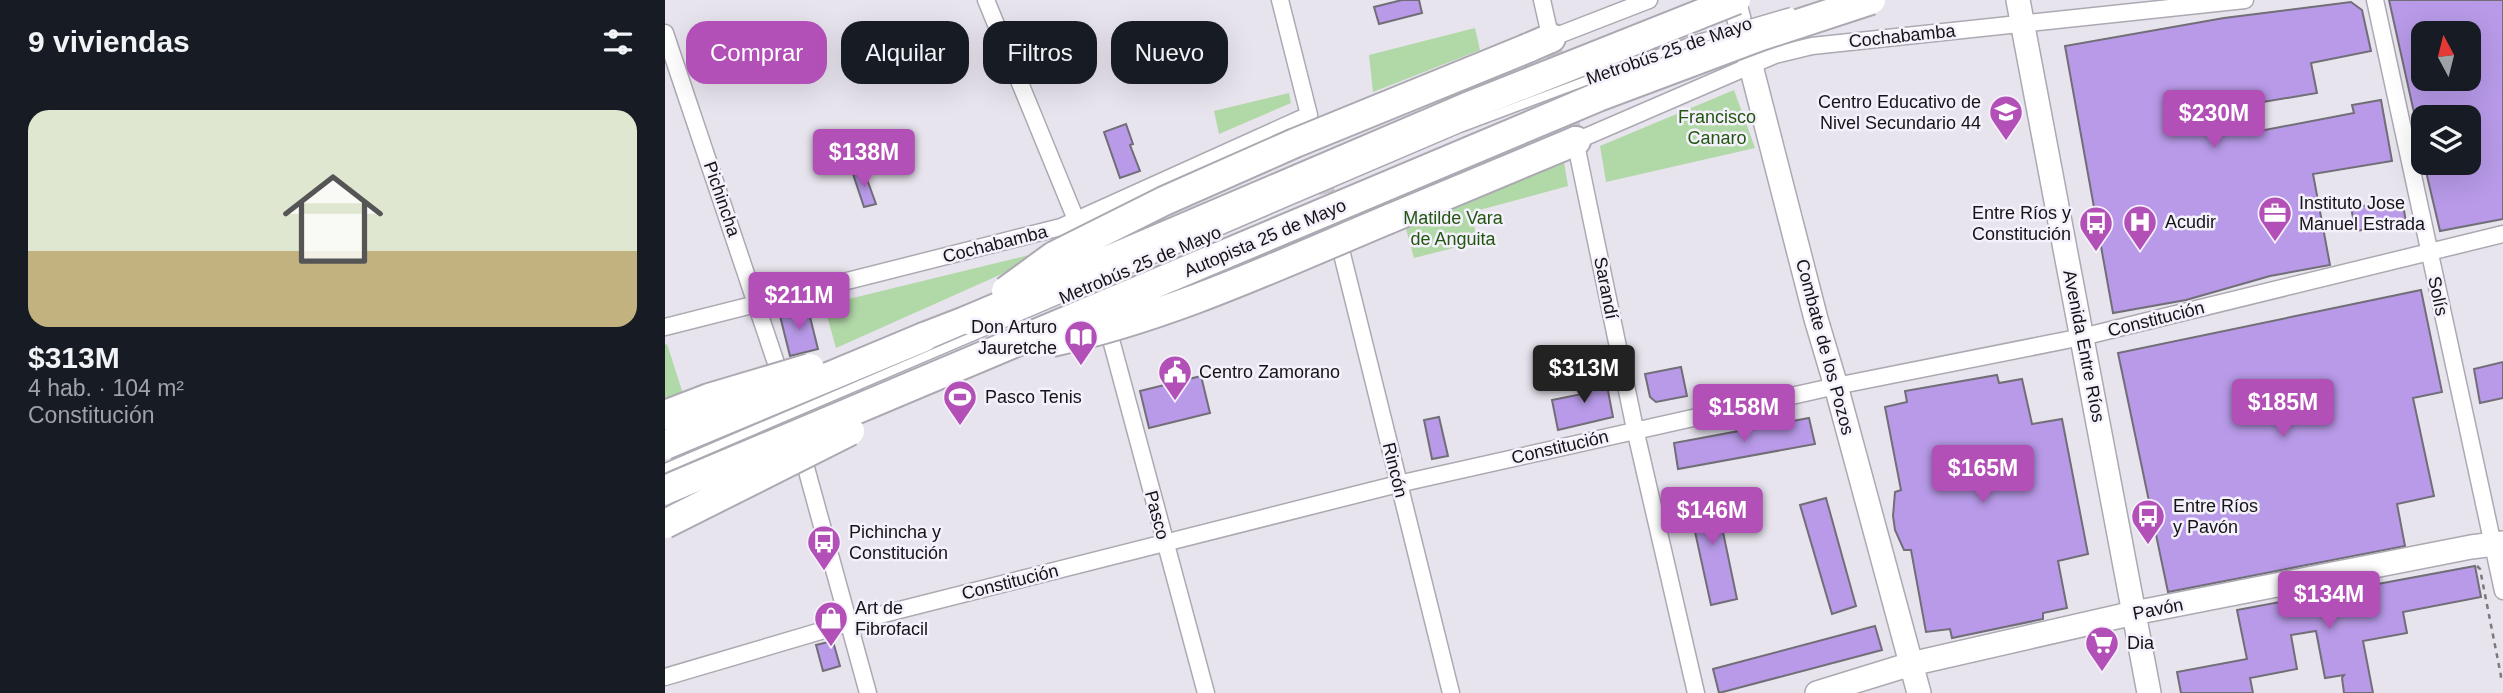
<!DOCTYPE html>
<html lang="es">
<meta charset="utf-8">
<style>
body{margin:0;font-family:Helvetica,sans-serif;background:#242831;color:#f1f3f6;height:100vh;display:flex;flex-direction:column;font-size:26px;white-space:nowrap}
*{box-sizing:border-box;margin:0}
p{font-size:23px;color:#9ea1a6}
.icon{flex:none;width:38px;height:38px;fill:none;stroke:currentColor;stroke-width:2;stroke-linecap:round;stroke-linejoin:round}
.map{position:relative;flex:1;overflow:hidden}
.side{display:flex;flex-direction:column;background:#171b24;width:665px}
.side>*{flex:none}
.banner{position:absolute;left:21px;top:21px;width:665px;height:63px;display:flex;gap:14px}
.needle{width:46px;rotate:353deg}
.buttons{position:absolute;left:1746px;top:21px;display:grid;gap:14px}
.buttons a{display:grid;place-items:center;width:70px;height:70px;border-radius:14px;background:#171b24;box-shadow:0 7px 28px #0002;font-size:35px}
.price{position:absolute;translate:-50% -60px;padding:0 16px;border-radius:7px;background:#b350b7;color:#fff;font-size:23px;line-height:46px;filter:drop-shadow(0 2px 4px #0008)}
.price::after{content:'';position:absolute;left:50%;top:42px;width:21px;height:16px;margin-left:-10px;background:inherit;clip-path:polygon(0 0,100% 0,50% 100%)}
.price.current{background:#222;color:#fff}
ul{padding:0;list-style:none}
li{display:grid;align-content:center;gap:14px;height:371px;padding:0 28px}
li span{display:grid;place-items:center;height:217px;border-radius:21px;color:#555}
li>.icon{margin-inline-start:auto}
span .icon{width:126px;height:126px;fill:#fffc;stroke-width:1}
li b{font-size:30px}
h2{display:flex;justify-content:space-between;align-items:center;height:84px;padding:0 28px;font-size:30px}
.tag{padding:0 24px;border-radius:21px;background:#171b24;box-shadow:0 7px 28px #0002;font-size:24px;line-height:63px}
.tag.current{background:#b350b7;color:#fff}
main{display:flex;flex:1;min-height:0}
.map>svg:first-child{display:block}
</style>
<main>
<section class="side">
<h2>9 viviendas<svg class="icon" aria-label="filters" viewBox="0 0 24 24"><path d="M4 7h16M4 17h16"/><circle cx="9" cy="7" r="2"/><circle cx="15" cy="17" r="2"/></svg></h2>
<ul>
<li><span style="background:linear-gradient(#dfe7d0 65%,#c2b280 0)"><svg class="icon" aria-label="home" viewBox="0 0 24 24"><path d="M3 11l9-7 9 7M6 9v11h12V9"/></svg></span><div><b>$313M</b><p>4 hab. · 104 m²</p><p>Constitución</p></div></li>
</ul>
</section>
<div class="map">
<svg width="1838" height="693" viewBox="0 0 1838 693">
<rect width="100%" height="100%" fill="#e8e4ee"/>
<path fill="#b1d8a7" d="M810,28L815,50L708,92L704,55Z
M1069,90L1090,148L941,182L935,146Z
M624,93L626,103L554,134L549,111Z
M899,162L903,186L807,212L812,242L749,258L741,229Z
M397,247L171,348L159,305Z
M2,344L20,400L0,407V345Z"/>
<path fill="#b89ae8" stroke="#716e77" stroke-width="2" fill-rule="evenodd" d="M737,0H754L757,13L714,24L709,7Z
M1724,0H1838V219L1775,231L1759,163H1804V117H1750ZM1759,33H1804V79H1759Z
M1686,2L1697,10L1706,51L1646,63L1652,93L1574,106L1579,134L1689,113L1687,105L1716,100L1727,161L1648,174L1665,265L1605,276L1521,300L1448,313L1400,46L1559,18Z
M461,124L468,144L465,145L475,171L455,178L439,132Z
M199,171L211,204L199,207L188,174Z
M1737,199L1741,222L1691,231L1686,208Z
M1756,290L1777,392L1748,398L1769,496L1732,504L1740,546L1503,592L1453,353Z
M143,309L153,349L125,356L115,316Z
M1838,362V398L1815,403L1809,369Z
M1016,367L1022,396L991,402L985,397L980,374Z
M940,375L948,417L893,430L887,400L922,393L919,380Z
M1332,375L1334,383L1357,379L1367,424L1397,419L1423,554L1393,561L1402,608L1378,613V619L1287,638L1285,629L1261,632L1246,550H1239L1230,530L1228,516L1230,492L1236,490L1220,407L1242,402L1240,391Z
M536,376L545,413L484,428L475,391Z
M774,417L783,456L767,459L759,420Z
M1144,418L1150,444L1013,469L1009,443Z
M1049,489L1072,599L1046,605L1022,495Z
M1161,498L1191,606L1167,614L1135,505Z
M1810,566L1816,597L1738,612L1742,633L1698,641L1708,693H1679L1677,678L1679,675L1660,678L1651,631L1626,635L1632,669L1585,678L1588,693H1516L1512,672L1582,659L1572,610Z
M1210,626L1217,650L1054,693L1048,669Z
M163,642L169,645L175,666L158,671L151,645Z"/>
<g fill="none" stroke-linecap="round" stroke-linejoin="round">
<path stroke="#c8c5ce" stroke-width="16" stroke-dasharray="16 8" stroke-linecap="butt" d="M888,46L908,129
M648,131L674,245"/>
<g stroke="#aca9b2" stroke-width="19">
<path id="street" d="M321,0L414,227
M877,0L887,44
M1710,0L1838,591
M0,33L112,366
M886,38L984,0
M909,135L970,429L1031,693
M911,141L1110,55L1147,46L1580,0
M675,246L786,693
M0,327L396,227L644,115L615,0
M445,336L541,693
M140,464L203,693
M0,677L183,623L733,484L1171,386L1417,337L1838,234"/>
</g>
<g stroke="#aca9b2" stroke-width="26">
<path id="secondary" d="M1069,0L1151,319L1171,386L1254,693
M1353,0L1484,693
M1152,693L1246,664L1469,613L1806,547L1838,543"/>
</g>
<g stroke="#aca9b2" stroke-width="32">
<path id="highway" d="M863,48L886,38
M724,219L911,141
M259,337L303,320"/>
</g>
<path stroke="#7b787f" stroke-width="2.5" stroke-dasharray="5 5" stroke-linecap="butt" d="M1812,566L1815,569L1836,676L1835,680"/>
<use href="#street" stroke="#fff" stroke-width="16"/>
<use href="#secondary" stroke="#fff" stroke-width="23"/>
<use href="#highway" stroke="#fff" stroke-width="28"/>
<g stroke="#aca9b2" stroke-width="11" stroke-linecap="butt">
<path id="lane-bridge" d="M0,468L795,128L1033,39L1126,12"/>
</g>
<g stroke="#aca9b2" stroke-width="32" stroke-linecap="butt">
<path id="highway-bridge" d="M341,291L389,256L499,201L630,143L863,48
M303,320L807,105L1071,0
M387,342C504,317 614,265 724,219
M0,415L44,398L145,368
M0,445L259,337
M0,490L933,97L1096,36L1206,0
M0,524L185,431"/>
</g>
<use href="#lane-bridge" stroke="#fff" stroke-width="8"/>
<use href="#highway-bridge" stroke="#fff" stroke-width="28"/>
</g>
<defs>
<g id="school-pin" transform="scale(1.75)"><path d="M0 17L-7.5 6A9.5 9.5 0 1 1 7.5 6Z" fill="#b350b7" stroke="#f5f1fc"/><path d="M0-5L7-2L0 1L-7-2ZM-4 1L0 2.5L4 1V4Q0 6-4 4Z" fill="#fff"/></g>
<g id="office-pin" transform="scale(1.75)"><path d="M0 17L-7.5 6A9.5 9.5 0 1 1 7.5 6Z" fill="#b350b7" stroke="#f5f1fc"/><path d="M-6-3h4V-5.5h4V-3h4V5H-6ZM-1-4.5V-3h2v-1.5ZM-6 0V1H6V0Z" fill="#fff"/></g>
<g id="hospital-pin" transform="scale(1.75)"><path d="M0 17L-7.5 6A9.5 9.5 0 1 1 7.5 6Z" fill="#b350b7" stroke="#f5f1fc"/><path d="M-5-5h3v3.5h4V-5h3V5h-3V1.5h-4V5h-3Z" fill="#fff"/></g>
<g id="bus-pin" transform="scale(1.75)"><path d="M0 17L-7.5 6A9.5 9.5 0 1 1 7.5 6Z" fill="#b350b7" stroke="#f5f1fc"/><path d="M-5-6H5V4H4V6H2V4H-2V6H-4V4H-5ZM-3.5-4V0h7V-4ZM-3.5 1.2v1.5H-2V1.2ZM2 1.2v1.5H3.5V1.2Z" fill="#fff"/></g>
<g id="library-pin" transform="scale(1.75)"><path d="M0 17L-7.5 6A9.5 9.5 0 1 1 7.5 6Z" fill="#b350b7" stroke="#f5f1fc"/><path d="M-6-4Q-3-5.5-.7-3.5V5Q-3 3-6 4ZM6-4Q3-5.5 .7-3.5V5Q3 3 6 4Z" fill="#fff"/></g>
<g id="civic-pin" transform="scale(1.75)"><path d="M0 17L-7.5 6A9.5 9.5 0 1 1 7.5 6Z" fill="#b350b7" stroke="#f5f1fc"/><path d="M-.6-6.5H3V-4.5H.6V-3L4-1V1h2V6H-6V1h2V-1L-.6-3ZM-1.2 2.5V6h2.4V2.5Z" fill="#fff"/></g>
<g id="stadium-pin" transform="scale(1.75)"><path d="M0 17L-7.5 6A9.5 9.5 0 1 1 7.5 6Z" fill="#b350b7" stroke="#f5f1fc"/><path d="M0-5a6.5 5 0 1 0 0 10a6.5 5 0 1 0 0-10ZM-3.5-1.8h7v3.6h-7Z" fill="#fff"/></g>
<g id="shop-pin" transform="scale(1.75)"><path d="M0 17L-7.5 6A9.5 9.5 0 1 1 7.5 6Z" fill="#b350b7" stroke="#f5f1fc"/><path d="M-5-2.5h2.3a2.7 3.5 0 0 1 5.4 0H5L5.5 6h-11ZM-1.5-2.5h3a1.5 2.3 0 0 0-3 0Z" fill="#fff"/></g>
<g id="supermarket-pin" transform="scale(1.75)"><path d="M0 17L-7.5 6A9.5 9.5 0 1 1 7.5 6Z" fill="#b350b7" stroke="#f5f1fc"/><path d="M-6-5.5h2.5l.6 2H6L4.5 2H-2.5L-4.4-4H-6ZM-1.5 3.2a1.3 1.3 0 1 0 .1 0ZM3 3.2a1.3 1.3 0 1 0 .1 0Z" fill="#fff"/></g>
</defs>
<g fill-rule="evenodd">
<use href="#school-pin" x="1341" y="112"/>
<use href="#office-pin" x="1610" y="213"/>
<use href="#hospital-pin" x="1475" y="222"/>
<use href="#bus-pin" x="1431" y="223"/>
<use href="#library-pin" x="416" y="337"/>
<use href="#civic-pin" x="510" y="372"/>
<use href="#stadium-pin" x="295" y="397"/>
<use href="#bus-pin" x="1483" y="516"/>
<use href="#bus-pin" x="159" y="542"/>
<use href="#shop-pin" x="166" y="618"/>
<use href="#supermarket-pin" x="1437" y="643"/>
</g>
<g text-anchor="middle" dominant-baseline="central" stroke-width="5" stroke-linejoin="round" paint-order="stroke">
<g font-size="18" fill="#141316" stroke="#f5f1fc">
<text transform="translate(1237 36) rotate(-6)">Cochabamba</text>
<text transform="translate(1004 51) rotate(-19)">Metrobús 25 de Mayo</text>
<text transform="translate(57 199) rotate(71)">Pichincha</text>
<text transform="translate(600 238) rotate(-23)">Autopista 25 de Mayo</text>
<text transform="translate(330 244) rotate(-14)">Cochabamba</text>
<text transform="translate(475 265) rotate(-23)">Metrobús 25 de Mayo</text>
<text transform="translate(941 288) rotate(79)">Sarandí</text>
<text transform="translate(1773 296) rotate(78)">Solís</text>
<text transform="translate(1491 319) rotate(-14)">Constitución</text>
<text transform="translate(1419 346) rotate(79)">Avenida Entre Ríos</text>
<text transform="translate(1160 347) rotate(75)">Combate de los Pozos</text>
<text transform="translate(895 447) rotate(-13)">Constitución</text>
<text transform="translate(730 470) rotate(76)">Rincón</text>
<text transform="translate(492 515) rotate(75)">Pasco</text>
<text transform="translate(345 582) rotate(-14)">Constitución</text>
<text transform="translate(1493 609) rotate(-11)">Pavón</text>
</g>
<g font-size="18" fill="#141316" stroke="#f5f1fc" text-anchor="start">
<text x="1316" y="102" text-anchor="end">Centro Educativo de<tspan x="1316" dy="21">Nivel Secundario 44</tspan></text>
<text x="1634" y="203">Instituto Jose<tspan x="1634" dy="21">Manuel Estrada</tspan></text>
<text x="1406" y="213" text-anchor="end">Entre Ríos y<tspan x="1406" dy="21">Constitución</tspan></text>
<text x="1500" y="222">Acudir</text>
<text x="392" y="327" text-anchor="end">Don Arturo<tspan x="392" dy="21">Jauretche</tspan></text>
<text x="534" y="372">Centro Zamorano</text>
<text x="320" y="397">Pasco Tenis</text>
<text x="1508" y="506">Entre Ríos<tspan x="1508" dy="21">y Pavón</tspan></text>
<text x="184" y="532">Pichincha y<tspan x="184" dy="21">Constitución</tspan></text>
<text x="190" y="608">Art de<tspan x="190" dy="21">Fibrofacil</tspan></text>
<text x="1462" y="643">Dia</text>
</g>
<g font-size="18" fill="#21560f" stroke="#f5f1fc">
<text x="1052" y="117">Francisco<tspan x="1052" dy="21">Canaro</tspan></text>
<text x="788" y="218">Matilde Vara<tspan x="788" dy="21">de Anguita</tspan></text>
</g>
</g>
</svg>
<div class="buttons">
<a><svg class="needle" viewBox="-14 -14 28 28"><path d="M0-13l5 13h-10z" fill="#e53935"/><path d="M0 13l5-13h-10z" fill="#9ea1a6"/></svg></a>
<a><svg class="icon" aria-label="layers" viewBox="0 0 24 24"><path d="M12 4l9 5-9 5-9-5zM3 14l9 5 9-5"/></svg></a>
</div>
<b class="price" style="left:1549px;top:150px">$230M</b>
<b class="price" style="left:199px;top:189px">$138M</b>
<b class="price" style="left:134px;top:332px">$211M</b>
<b class="price current" style="left:919px;top:405px">$313M</b>
<b class="price" style="left:1618px;top:439px">$185M</b>
<b class="price" style="left:1079px;top:444px">$158M</b>
<b class="price" style="left:1318px;top:505px">$165M</b>
<b class="price" style="left:1047px;top:547px">$146M</b>
<b class="price" style="left:1664px;top:631px">$134M</b>
<div class="banner">
<a class="tag current">Comprar</a>
<a class="tag">Alquilar</a>
<a class="tag">Filtros</a>
<a class="tag">Nuevo</a>
</div>
</div>
</main>
